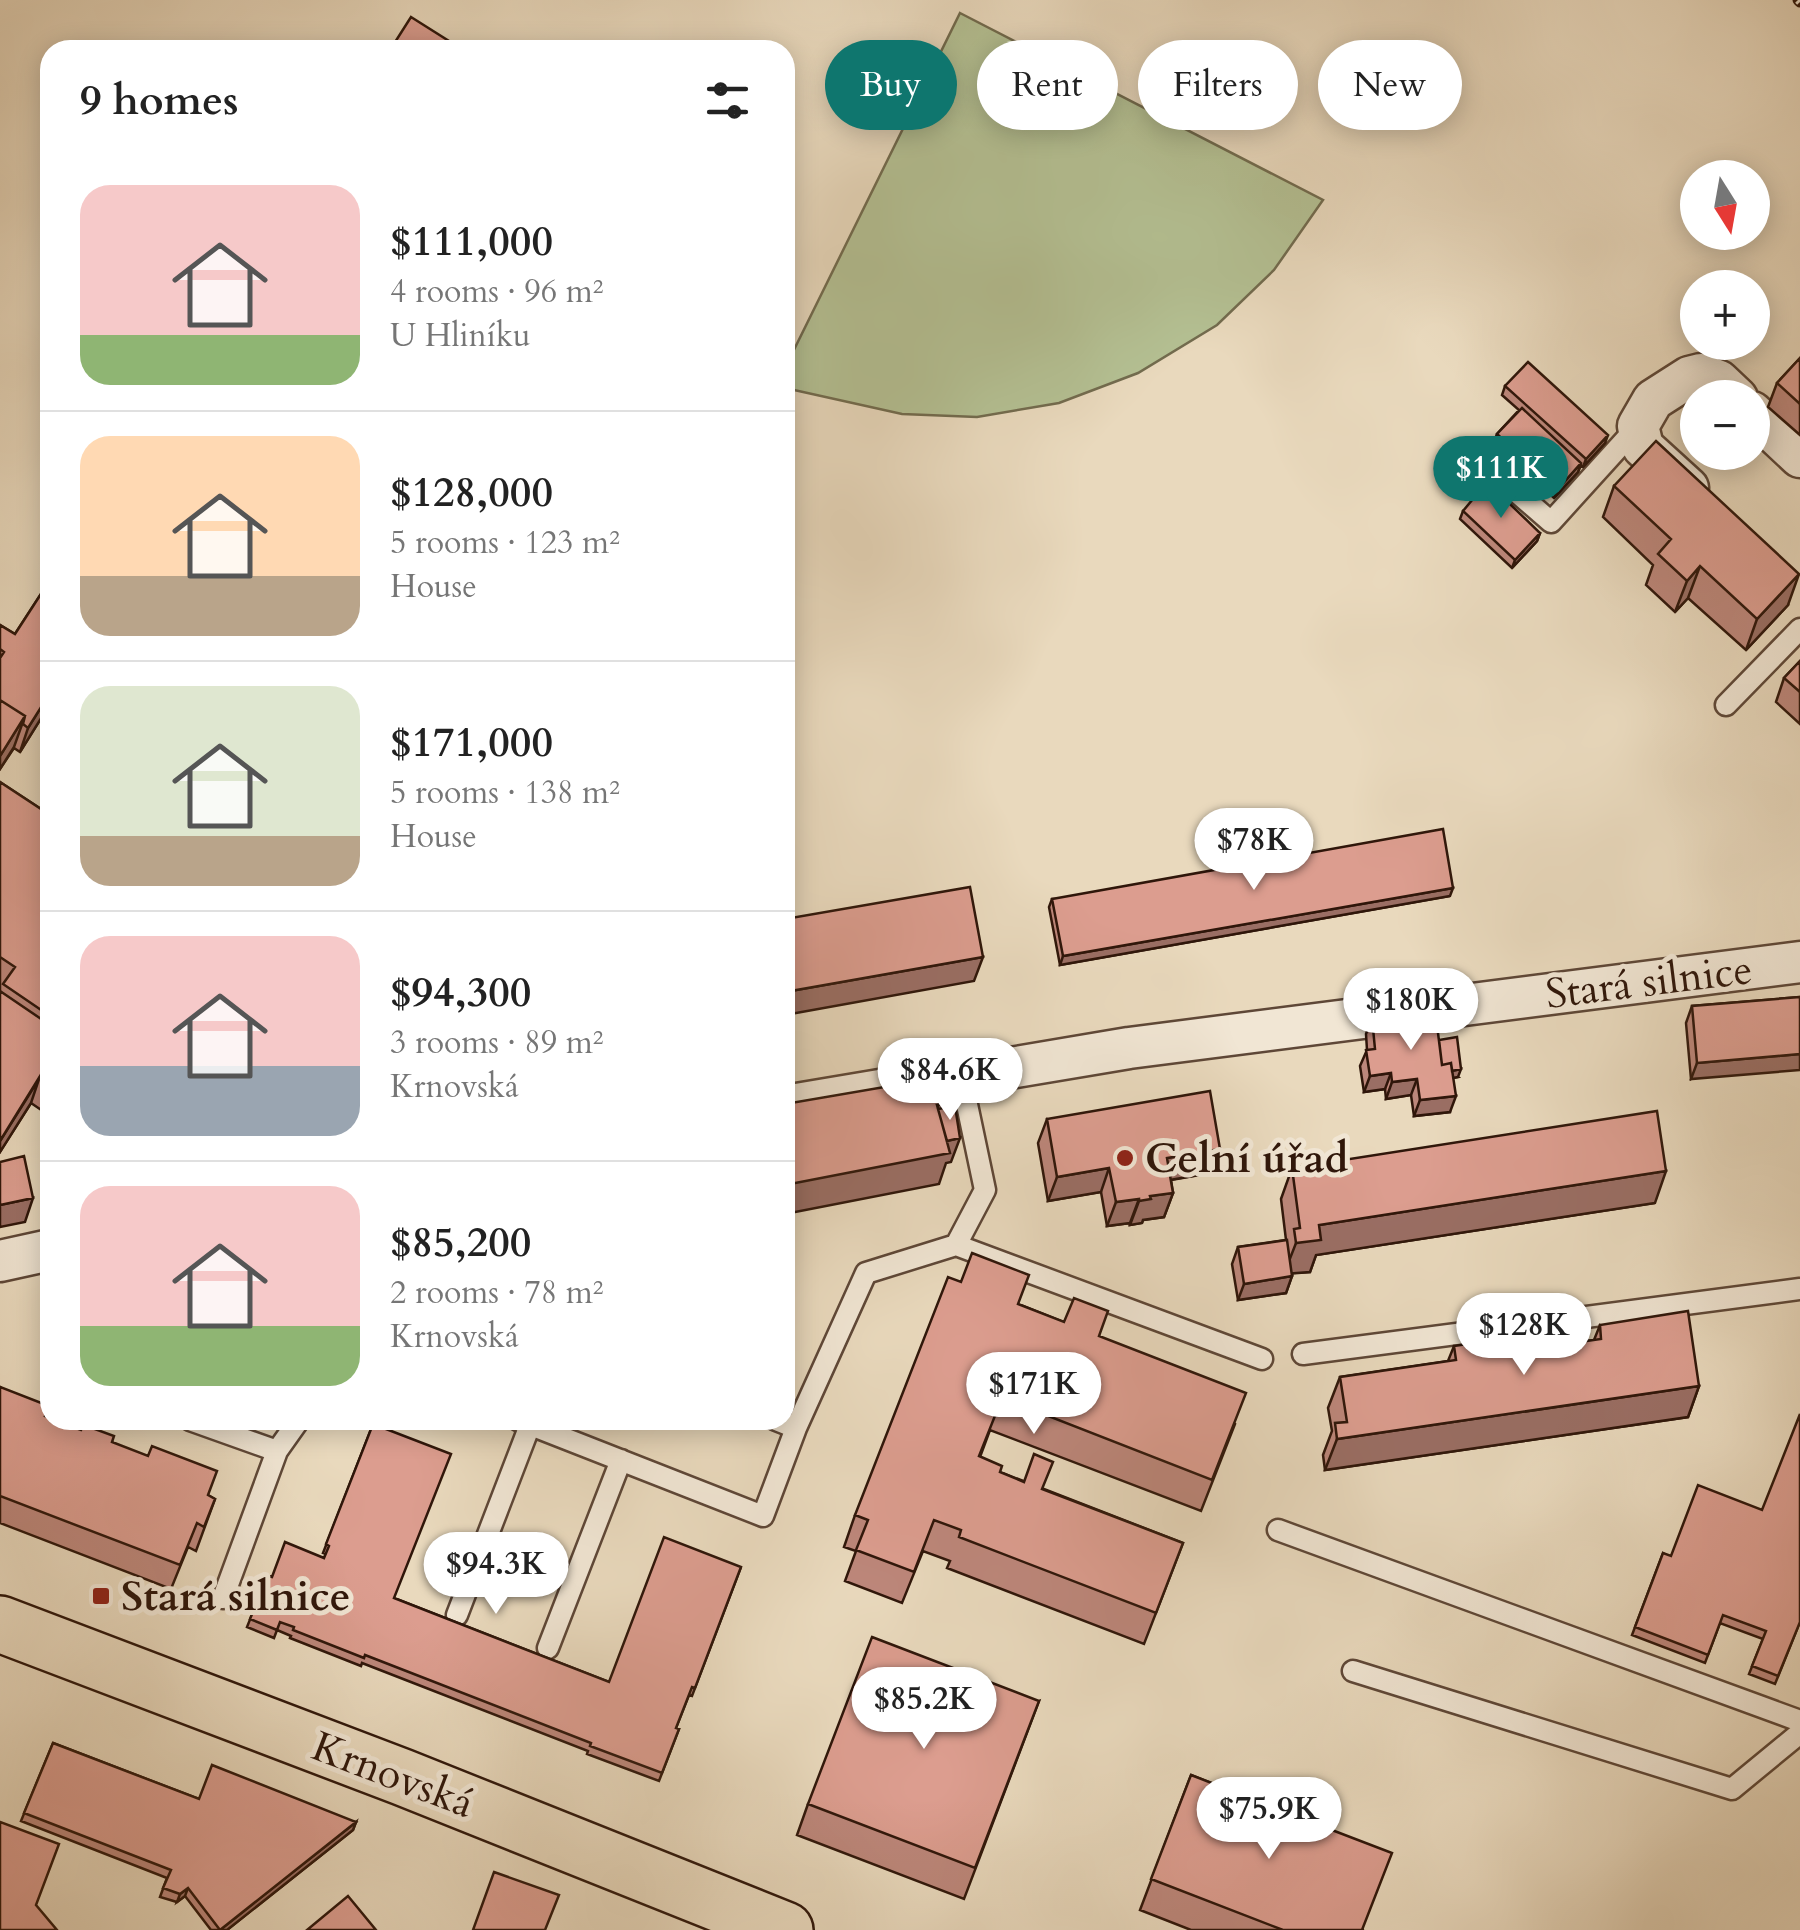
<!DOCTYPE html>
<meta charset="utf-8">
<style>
body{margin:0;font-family:Cardo,serif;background:#f2f2f2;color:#222;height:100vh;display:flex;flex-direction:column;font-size:38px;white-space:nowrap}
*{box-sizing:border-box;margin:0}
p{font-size:32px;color:#767676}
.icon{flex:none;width:55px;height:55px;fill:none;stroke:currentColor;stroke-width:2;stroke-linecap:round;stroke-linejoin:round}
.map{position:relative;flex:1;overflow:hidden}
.side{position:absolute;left:40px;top:40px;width:755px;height:1390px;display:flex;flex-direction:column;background:#fff;border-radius:30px;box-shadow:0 5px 25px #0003}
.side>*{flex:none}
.guide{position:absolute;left:825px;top:40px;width:825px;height:90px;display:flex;gap:20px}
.needle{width:65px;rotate:169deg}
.fabs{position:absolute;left:1680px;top:160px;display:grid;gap:20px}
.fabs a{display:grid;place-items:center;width:90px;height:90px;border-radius:50%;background:#fff;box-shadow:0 5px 25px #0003;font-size:50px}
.price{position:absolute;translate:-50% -85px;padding:0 22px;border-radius:35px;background:#fff;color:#222;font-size:32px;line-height:65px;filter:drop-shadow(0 2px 5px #0008)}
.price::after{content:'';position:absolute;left:50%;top:60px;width:30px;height:22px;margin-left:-15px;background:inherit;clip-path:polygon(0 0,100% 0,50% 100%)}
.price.selected{background:#0f766e;color:#fff}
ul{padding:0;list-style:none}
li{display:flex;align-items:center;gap:30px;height:250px;padding:0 40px}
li+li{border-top:2px solid #e0e0e0}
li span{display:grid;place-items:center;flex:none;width:280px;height:200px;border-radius:30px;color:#555}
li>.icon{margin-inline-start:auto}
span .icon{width:120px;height:120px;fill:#fffc;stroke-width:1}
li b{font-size:42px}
h2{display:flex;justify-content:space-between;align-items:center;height:120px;padding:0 40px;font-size:42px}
.tag{padding:0 35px;border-radius:45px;background:#fff;box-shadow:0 5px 25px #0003;font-size:35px;line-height:90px}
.tag.selected{background:#0f766e;color:#fff}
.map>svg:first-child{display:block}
</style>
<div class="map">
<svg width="1800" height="1930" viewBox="0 0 1800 1930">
<rect width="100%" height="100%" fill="#e9d9bd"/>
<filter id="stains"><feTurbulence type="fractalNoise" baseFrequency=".002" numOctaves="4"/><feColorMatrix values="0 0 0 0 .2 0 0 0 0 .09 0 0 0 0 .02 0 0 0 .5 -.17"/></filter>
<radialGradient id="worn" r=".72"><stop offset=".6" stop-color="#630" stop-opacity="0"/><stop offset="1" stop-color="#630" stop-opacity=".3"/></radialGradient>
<path fill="#b4c093" stroke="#726b4e" stroke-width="2.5" d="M960,13L1323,200L1274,270L1217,325L1138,373L1059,403L977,417L902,414L785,388V368Z"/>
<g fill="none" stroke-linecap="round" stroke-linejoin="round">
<g stroke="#5e4737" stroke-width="25">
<path id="lane" d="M1498,476L1551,522L1638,426
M1726,705L1800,629
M956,1245L985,1190L961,1076
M1303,1354L1800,1289
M190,1420L277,1451
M518,1420L763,1516L796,1428L866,1273L956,1245L1262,1359
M776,1420L796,1428
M1278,1530L1800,1721
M223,1598L277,1451L299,1420
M457,1615L530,1425
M548,1648L621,1460
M1353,1671L1732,1789L1800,1733"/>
</g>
<g stroke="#5e4737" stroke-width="45">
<path id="street" d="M1752,412L1800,457
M1688,488L1643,447L1638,426L1653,400L1689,377L1701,374L1719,381L1737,398
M785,1106L1129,1048L1800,962
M0,1261L50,1250"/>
</g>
<g stroke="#2f160a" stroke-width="60">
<path id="primary" d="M0,1624L402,1777L785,1930"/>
</g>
<use href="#lane" stroke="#f1e6d4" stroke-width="20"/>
<use href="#street" stroke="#f1e6d4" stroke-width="40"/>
<use href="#primary" stroke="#e9d9bd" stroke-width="55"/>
<g stroke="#2f160a" stroke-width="11">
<path id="rail" d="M1798,0L1800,2"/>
</g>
<use href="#rail" stroke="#f1e6d4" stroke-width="8" stroke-dasharray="22" stroke-linecap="butt"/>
</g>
<path fill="#bd877b" stroke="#2f160a" stroke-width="2.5" d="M1800,358V435L1768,407L1777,383Z
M1505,386L1605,443L1583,467L1581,465L1578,472L1554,498L1494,442L1497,434L1519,410L1502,395Z
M1614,486L1788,605L1746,650L1688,598L1675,612L1646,585L1653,565L1603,517Z
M1463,511L1540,533L1537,541L1512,568L1460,519Z
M50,580V704L20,752L14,748L0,769V625L15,634Z
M1800,661V724L1776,702L1784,678Z
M0,782L50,815V1116L31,1103L0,1152Z
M1450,896L1060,965L1049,907L1052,899Z
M1800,997L1691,1079L1686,1023L1692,1006Z
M1372,1018L1458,1077L1453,1078L1450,1112L1414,1116L1411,1095L1386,1099L1385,1089L1364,1092L1360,1066L1367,1050L1366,1034Z
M1047,1119L1211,1173L1171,1180L1173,1193L1164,1217L1143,1220L1142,1223L1130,1225V1223L1107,1226L1101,1192L1048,1201L1038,1143Z
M1292,1168L1655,1203L1316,1255L1310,1272L1292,1273V1276L1286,1293L1238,1300L1232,1264L1238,1247L1286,1240L1281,1199Z
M1018,1304L1099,1336L1235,1424L1201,1511L990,1430L980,1457L1000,1472L1183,1543L1144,1644L947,1568L950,1561L923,1551L902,1603L845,1581L856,1551L844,1547L855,1515Z
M1600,1325L1699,1386L1688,1417L1325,1470L1323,1455L1332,1431L1328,1408L1340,1377L1448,1361L1454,1346L1510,1352L1594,1340Z
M0,1387L45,1417L112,1442L215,1499L196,1551L188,1547L171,1589L0,1523Z
M373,1424L394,1598L609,1682L741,1567L692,1696L689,1695L676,1728L679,1729L659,1781L587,1754L588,1751L362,1663L361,1666L290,1638L291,1636L277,1630L274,1638L247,1627L255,1607L260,1609L264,1597L261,1595L268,1576L272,1577L324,1558L326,1554L323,1553Z
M1663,1553L1800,1622L1775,1684L1749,1674L1763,1639L1720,1623L1705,1663L1632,1635Z
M1039,1701L964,1899L797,1835L808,1804Z
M53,1743L199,1799L356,1822L353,1830L227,1930H211L185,1896L177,1902L160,1897L167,1878L21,1821Z
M1191,1775L1325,1827L1363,1930H1191L1140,1910Z"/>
<path fill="#9a6e64" stroke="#2f160a" stroke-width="2.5" d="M1608,435L1605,443L1583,467L1586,459Z
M1581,463L1578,472L1554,498L1557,490Z
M1540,533L1537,541L1512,568L1515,560Z
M1700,566L1688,598L1675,612L1687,581Z
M1799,574L1788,605L1746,650L1757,619Z
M50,693V704L20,752L28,728Z
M25,716L14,747L0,769V756Z
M1453,888L1450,896L1060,965L1063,956Z
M983,957L974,981L785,1015V992Z
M1800,1054V1070L1691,1079L1697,1063Z
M1461,1069L1458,1077L1436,1081L1440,1073Z
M1391,1073L1385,1089L1364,1092L1370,1076Z
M39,1079L31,1103L0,1152V1141Z
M1417,1079L1411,1095L1386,1099L1392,1082Z
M1456,1096L1450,1112L1414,1116L1420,1100Z
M958,1098L947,1130L935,1116L939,1101Z
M960,1138L951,1162L946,1163L939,1184L785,1214V1185L941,1142Z
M1220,1149L1211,1173L1158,1182L1167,1158Z
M1109,1168L1101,1192L1048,1201L1057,1177Z
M1666,1171L1655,1203L1316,1255L1310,1272L1284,1274L1296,1243L1319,1225Z
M1173,1193L1164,1217L1143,1220L1142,1223L1130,1225L1139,1201L1150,1196Z
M33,1198L25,1222L0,1227V1205Z
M1139,1199L1130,1223L1107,1226L1116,1202Z
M1292,1276L1286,1293L1238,1300L1244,1284Z
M1699,1386L1688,1417L1325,1470L1337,1439Z
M356,1822L353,1830L227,1930H220Z
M188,1888L185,1896L177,1902L180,1894Z"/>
<path fill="#dc9d8f" stroke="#2f160a" stroke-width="2.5" d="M411,17L460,48L459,50H390Z
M1800,358V404L1777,383Z
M1528,362L1608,435L1586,459L1505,386Z
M1522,408L1581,463L1557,490L1497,434Z
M1656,441L1799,574L1757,619L1700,566L1687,581L1658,554L1671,539L1614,486Z
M1487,482L1540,533L1515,560L1463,511Z
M50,580V693L28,728L23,724L25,716L0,700V658L4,652L0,649V625L15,634Z
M1800,661V692L1784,678Z
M0,700L25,716L0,756Z
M0,782L50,815V1016L3,984L15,967L0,957Z
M1443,829L1453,888L1063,956L1052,899Z
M970,887L983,957L785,992V919Z
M0,991L50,1025V1060L0,1141Z
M1800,997V1054L1697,1063L1692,1006Z
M1435,1009L1442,1065L1451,1063L1456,1096L1420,1100L1417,1079L1392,1082L1391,1073L1370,1076L1366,1050L1375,1049L1372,1018Z
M1457,1037L1461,1069L1452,1071L1451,1063L1442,1065L1439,1040Z
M50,1060V1078L42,1072Z
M931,1079L949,1084L958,1098L939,1101V1105H937L950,1153L785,1185V1104Z
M1210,1091L1220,1149L1167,1158L1173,1193L1150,1196L1151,1199L1139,1201V1199L1116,1202L1109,1168L1057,1177L1047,1119Z
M955,1106L960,1138L947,1141L938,1109Z
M1657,1111L1666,1171L1319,1225L1321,1240L1296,1243L1294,1229L1300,1228L1292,1168Z
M24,1156L33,1198L0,1205V1162Z
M1287,1240L1292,1276L1244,1284L1238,1247Z
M972,1253L1029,1275L1018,1304L1064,1322L1074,1298L1108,1311L1099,1336L1246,1393L1212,1480L1002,1398L979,1456L1002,1466L1000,1472L1024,1482L1034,1454L1053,1462L1042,1489L1183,1543L1156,1613L959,1537L961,1530L934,1520L914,1572L856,1550L868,1520L855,1515L948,1277L961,1282Z
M1688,1311L1699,1386L1337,1439L1335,1423L1347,1422L1340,1377L1456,1360L1454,1346L1507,1338L1510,1352L1601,1339L1600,1325Z
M0,1387L49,1406L45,1416L50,1418V1420H54L81,1430L84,1425L114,1436L112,1442L148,1456L152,1446L217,1471L208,1495L215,1499L204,1527L197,1523L180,1565L0,1496Z
M1800,1414V1622L1778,1676L1752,1666L1766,1631L1723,1615L1708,1655L1635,1627L1663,1553L1671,1556L1698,1485L1762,1510Z
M373,1424L451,1454L394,1598L609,1682L664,1537L741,1567L695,1688L692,1687L676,1728L679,1729L662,1773L590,1746L591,1743L365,1655L364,1658L293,1630L294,1627L280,1622L277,1630L250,1619L255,1607L260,1609L267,1589L264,1587L268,1576L272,1577L285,1542L324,1558L329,1546L326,1544Z
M872,1637L1039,1701L975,1868L808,1804Z
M53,1743L199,1799L212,1765L356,1822L220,1930L188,1888L180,1894L163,1888L171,1870L24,1813Z
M1191,1775L1291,1814L1295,1803L1329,1816L1324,1827L1392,1853L1362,1930H1283L1151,1879Z
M0,1822L59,1844L36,1905L57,1930H0Z
M494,1872L559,1895L545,1930H473Z
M348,1896L376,1930H307Z"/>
<g fill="#8f2418" stroke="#f1e6d4" stroke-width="4">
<circle cx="1125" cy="1158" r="10"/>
<rect x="91" y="1586" width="20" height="20" rx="5"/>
</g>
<g text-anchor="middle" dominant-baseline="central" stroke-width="10" stroke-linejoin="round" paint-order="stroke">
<g font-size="42" fill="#2f160a" stroke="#f1e6d4">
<text transform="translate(1649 982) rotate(-7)">Stará silnice</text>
<text transform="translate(393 1775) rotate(21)">Krnovská</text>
</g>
<g font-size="42" font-weight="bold" fill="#2f160a" stroke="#f1e6d4" text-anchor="start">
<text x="1145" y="1158">Celní úřad</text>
<text x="121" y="1596">Stará silnice</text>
</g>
</g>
<rect width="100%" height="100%" filter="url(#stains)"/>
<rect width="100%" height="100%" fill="url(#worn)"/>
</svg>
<div class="fabs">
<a><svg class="needle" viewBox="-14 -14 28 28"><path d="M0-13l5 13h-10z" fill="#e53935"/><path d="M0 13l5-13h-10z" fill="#767676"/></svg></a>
<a>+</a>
<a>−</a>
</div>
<b class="price selected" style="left:1501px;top:521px">$111K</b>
<b class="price" style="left:1254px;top:893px">$78K</b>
<b class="price" style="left:1411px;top:1053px">$180K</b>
<b class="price" style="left:950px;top:1123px">$84.6K</b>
<b class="price" style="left:1524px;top:1378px">$128K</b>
<b class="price" style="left:1034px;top:1437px">$171K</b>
<b class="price" style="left:496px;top:1617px">$94.3K</b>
<b class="price" style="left:924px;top:1752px">$85.2K</b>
<b class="price" style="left:1269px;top:1862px">$75.9K</b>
<div class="guide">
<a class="tag selected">Buy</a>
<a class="tag">Rent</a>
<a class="tag">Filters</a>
<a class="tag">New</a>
</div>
<section class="side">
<h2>9 homes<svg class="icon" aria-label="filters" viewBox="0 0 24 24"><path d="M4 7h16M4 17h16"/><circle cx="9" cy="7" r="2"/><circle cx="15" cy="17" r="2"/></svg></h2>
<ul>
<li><span style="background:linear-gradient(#f6c9c9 75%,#8fb573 0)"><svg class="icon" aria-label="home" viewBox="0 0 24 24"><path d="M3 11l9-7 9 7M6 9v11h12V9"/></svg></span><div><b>$111,000</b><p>4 rooms · 96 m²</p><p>U Hliníku</p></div></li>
<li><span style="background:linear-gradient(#ffd9b3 70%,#b9a48a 0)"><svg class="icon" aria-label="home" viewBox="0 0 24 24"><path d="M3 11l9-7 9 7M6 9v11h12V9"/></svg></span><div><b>$128,000</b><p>5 rooms · 123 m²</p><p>House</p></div></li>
<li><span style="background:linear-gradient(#dfe7d0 75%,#b9a48a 0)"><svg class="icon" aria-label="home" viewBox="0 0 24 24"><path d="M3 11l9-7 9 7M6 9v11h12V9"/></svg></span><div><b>$171,000</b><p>5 rooms · 138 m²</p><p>House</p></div></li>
<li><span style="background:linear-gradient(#f6c9c9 65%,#9aa5b1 0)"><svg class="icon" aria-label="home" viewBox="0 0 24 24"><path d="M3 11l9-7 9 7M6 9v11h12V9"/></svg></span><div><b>$94,300</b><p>3 rooms · 89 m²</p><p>Krnovská</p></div></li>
<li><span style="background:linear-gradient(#f6c9c9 70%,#8fb573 0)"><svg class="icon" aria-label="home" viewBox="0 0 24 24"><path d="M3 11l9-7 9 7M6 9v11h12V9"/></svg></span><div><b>$85,200</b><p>2 rooms · 78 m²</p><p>Krnovská</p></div></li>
</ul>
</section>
</div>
